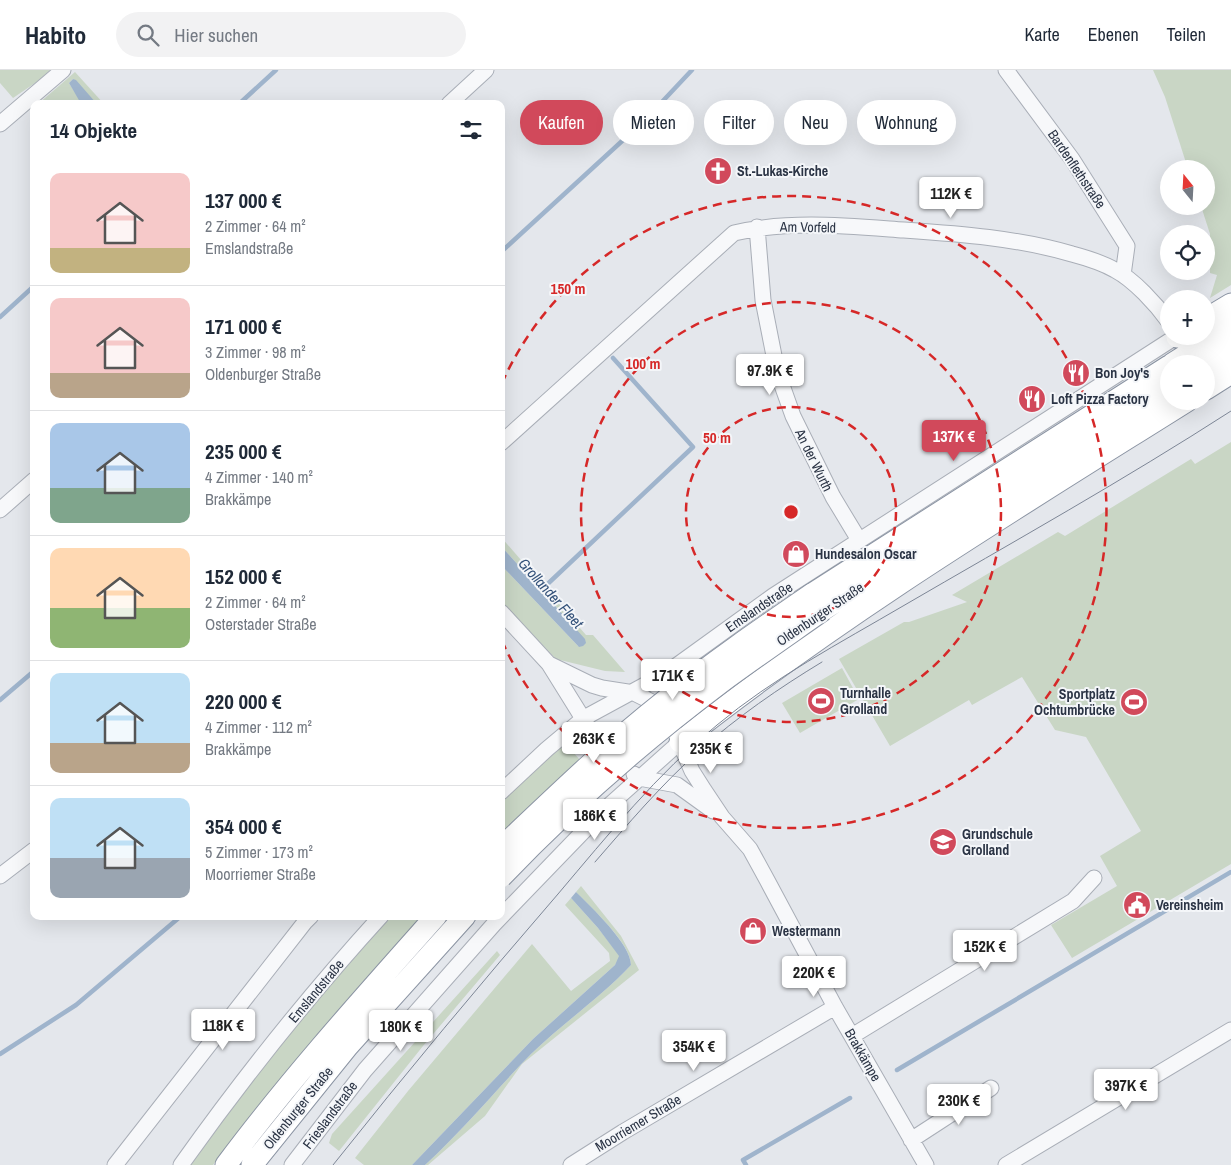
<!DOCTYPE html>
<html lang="de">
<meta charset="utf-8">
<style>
body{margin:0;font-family:"Archivo Narrow",sans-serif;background:#f2f2f3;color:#1f2937;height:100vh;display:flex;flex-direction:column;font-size:19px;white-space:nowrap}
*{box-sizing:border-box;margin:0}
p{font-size:16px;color:#747a83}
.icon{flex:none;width:28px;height:28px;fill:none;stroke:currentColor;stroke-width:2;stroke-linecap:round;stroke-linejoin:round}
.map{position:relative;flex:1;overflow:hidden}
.sheet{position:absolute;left:30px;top:30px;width:475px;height:820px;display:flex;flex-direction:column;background:#fff;border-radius:10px;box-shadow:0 5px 20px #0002}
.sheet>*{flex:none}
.guide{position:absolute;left:520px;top:30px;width:475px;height:45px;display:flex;gap:10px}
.needle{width:32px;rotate:342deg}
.controls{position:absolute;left:1160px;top:90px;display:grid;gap:10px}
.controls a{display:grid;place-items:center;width:55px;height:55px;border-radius:50%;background:#fff;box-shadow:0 5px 20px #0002;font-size:25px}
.price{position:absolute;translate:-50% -42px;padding:0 11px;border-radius:5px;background:#fff;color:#222;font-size:16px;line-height:32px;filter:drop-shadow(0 1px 2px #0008)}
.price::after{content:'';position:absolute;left:50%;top:30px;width:15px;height:11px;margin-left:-8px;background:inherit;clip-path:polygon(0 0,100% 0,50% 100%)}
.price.active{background:#d1495b;color:#fff}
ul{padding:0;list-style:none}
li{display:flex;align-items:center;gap:15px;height:125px;padding:0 20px}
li+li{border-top:1px solid #e0e1e3}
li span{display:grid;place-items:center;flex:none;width:140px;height:100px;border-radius:10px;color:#555}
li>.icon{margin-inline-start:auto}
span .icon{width:60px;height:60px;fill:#fffc;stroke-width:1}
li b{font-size:21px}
h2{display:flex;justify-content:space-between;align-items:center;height:60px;padding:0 20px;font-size:21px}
.chip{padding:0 18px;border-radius:22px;background:#fff;box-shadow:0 5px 20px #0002;font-size:18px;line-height:45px}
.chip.active{background:#d1495b;color:#fff}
header{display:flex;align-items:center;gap:30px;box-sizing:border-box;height:70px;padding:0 25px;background:#fff;border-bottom:1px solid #e0e1e3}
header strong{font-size:24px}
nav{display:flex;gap:28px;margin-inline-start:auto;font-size:18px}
.search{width:350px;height:45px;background:#f2f2f3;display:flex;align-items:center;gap:12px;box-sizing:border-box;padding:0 18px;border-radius:28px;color:#747a83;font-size:19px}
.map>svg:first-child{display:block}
</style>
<header>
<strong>Habito</strong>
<div class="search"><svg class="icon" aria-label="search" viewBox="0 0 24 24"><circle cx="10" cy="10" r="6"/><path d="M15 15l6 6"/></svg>Hier suchen</div>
<nav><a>Karte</a><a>Ebenen</a><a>Teilen</a></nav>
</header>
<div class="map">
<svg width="1231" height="1095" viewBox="0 0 1231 1095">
<rect width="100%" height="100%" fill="#e4e7ec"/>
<path fill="#c9d6c5" d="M0,0H50L41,9L13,28L0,13Z
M1153,0H1231V215L1210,228L1217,205L1210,203V164L1201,136H1206V99H1188L1165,27Z
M75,2L104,34H97L73,9L69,13L82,34H38Z
M1231,372V794L1072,888L1051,855L1117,816L1100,786L1141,761L1086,667L1055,660L1022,607L972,635L969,630L890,676L839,589L904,552H909L967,532L952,525L1058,462L1065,466L1191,389L1195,394Z
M501,467L586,565H593L625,602L605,601L556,589L501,532V495L579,577L559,540L501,476Z
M842,598L859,629L800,663L782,633Z
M565,673L581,691L501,767V732Z
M581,816L621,866L639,900L522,994L485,1046L428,1095H425C463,1060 495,1021 531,984C563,953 600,928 631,895C631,873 591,838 576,822Z
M571,828L598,858L620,886L615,895L533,969L412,1095H364L355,1088L408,1021L532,874L571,921L610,891L609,883L565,835Z
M392,846H424L342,936L268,1025L213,1095H191L261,998L334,909Z
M497,881L500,885L423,976L339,1081L329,1073L332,1064Z"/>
<path fill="#9fb4cc" d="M73,9L76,10L97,34H82L80,32L69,13Z
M501,476L585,569L586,573L583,576L579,577L501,495Z
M576,822C591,837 631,874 631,895C600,928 563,953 531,984C495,1021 463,1060 425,1095H412L533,969L615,895L619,886L598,858L571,828Z"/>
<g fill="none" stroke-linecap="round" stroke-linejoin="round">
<path stroke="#9fb4cc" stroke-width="4.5" d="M239,34L276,0
M501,182L645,50L692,0
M0,247L34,216
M538,523L693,377L613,288
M0,630L34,601
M0,984L76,935L181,846
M897,1000L1231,802
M746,1095L743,1090L850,1028"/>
<g stroke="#a9aeb7" stroke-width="17">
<path id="minor" d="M1006,0L1072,89L1127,176L1123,205
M449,34L486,0
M0,54L63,0
M757,157L763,230L777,301L793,346L833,427L859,470
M501,373L734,163C789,150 848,156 904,160C961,164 1017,168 1072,184C1087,188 1101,192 1115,200C1134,210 1156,234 1169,252
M0,440L34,410
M501,542L549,594L605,684L611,688
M549,594L592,615L602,618L634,623L652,632L663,642
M676,664L692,701L704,720L722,747L750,779L767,810L835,937L926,1095
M634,704L639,708L677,715L713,741
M501,722L547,679L584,648L665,604L773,526L1177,266
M0,806L34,780
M852,966L1073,831L1094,808
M911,1070L991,1018
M115,1095L305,852L311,846
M181,1095C243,1008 309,925 381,846
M292,1095L365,1000L494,854L604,740L680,672
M571,1095L623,1062L835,937
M1006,1095L1231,960"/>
</g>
<g stroke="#8b94a3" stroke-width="23">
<path id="highway" d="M1206,249L1231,234
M1177,267L1178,266
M1172,294L1231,257
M1206,296L1231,280
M1206,319L1231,303
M812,524L1169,296
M823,540L1169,320
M680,672C840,545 1015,439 1187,331
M226,1095C291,1008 364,927 436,846
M252,1095L348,976L465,846"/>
</g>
<use href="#minor" stroke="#f7f8fa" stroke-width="15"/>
<use href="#highway" stroke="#fff" stroke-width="21"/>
<path stroke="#7d8696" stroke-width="1" d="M595,792C628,754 661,715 699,681C737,647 779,618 822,592
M333,1095C406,1003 481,913 558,824C608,765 657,704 717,655C773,608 840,573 903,536C1013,472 1124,410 1231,341"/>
<g stroke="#8b94a3" stroke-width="23" stroke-linecap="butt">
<path id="highway-bridge" d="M501,778C554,728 605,678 662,633C710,594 761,559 812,524
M501,807C568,737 643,671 720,613C754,588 789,564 823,540"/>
</g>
<use href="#highway-bridge" stroke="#fff" stroke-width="21"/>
</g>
<g fill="none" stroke="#d62828" stroke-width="2.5" stroke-dasharray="9 6">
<circle cx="791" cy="442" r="105"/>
<circle cx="791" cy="442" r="210"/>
<path d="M502 313A316 316 0 1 1 502 571"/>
</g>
<defs>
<g id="church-disc" transform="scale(1.4375)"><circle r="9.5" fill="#d1495b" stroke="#f4f6f9"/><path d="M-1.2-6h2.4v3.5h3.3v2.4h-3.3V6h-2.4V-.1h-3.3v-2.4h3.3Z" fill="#fff"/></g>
<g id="restaurant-disc" transform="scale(1.4375)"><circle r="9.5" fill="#d1495b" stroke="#f4f6f9"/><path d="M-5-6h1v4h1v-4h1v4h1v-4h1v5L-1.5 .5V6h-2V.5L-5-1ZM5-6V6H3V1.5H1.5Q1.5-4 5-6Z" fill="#fff"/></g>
<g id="shop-disc" transform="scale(1.4375)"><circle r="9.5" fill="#d1495b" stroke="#f4f6f9"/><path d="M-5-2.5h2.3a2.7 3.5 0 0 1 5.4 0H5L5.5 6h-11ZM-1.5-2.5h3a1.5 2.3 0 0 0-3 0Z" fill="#fff"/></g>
<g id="stadium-disc" transform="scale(1.4375)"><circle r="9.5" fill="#d1495b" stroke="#f4f6f9"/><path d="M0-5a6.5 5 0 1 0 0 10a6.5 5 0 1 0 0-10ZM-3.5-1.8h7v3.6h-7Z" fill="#fff"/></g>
<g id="school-disc" transform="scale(1.4375)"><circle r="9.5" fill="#d1495b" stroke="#f4f6f9"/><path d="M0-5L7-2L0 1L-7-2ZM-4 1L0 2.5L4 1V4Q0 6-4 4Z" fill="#fff"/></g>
<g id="civic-disc" transform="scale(1.4375)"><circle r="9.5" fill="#d1495b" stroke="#f4f6f9"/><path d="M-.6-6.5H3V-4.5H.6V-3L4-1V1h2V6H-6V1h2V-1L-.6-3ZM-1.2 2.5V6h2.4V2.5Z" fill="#fff"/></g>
</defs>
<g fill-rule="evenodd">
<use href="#church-disc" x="718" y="101"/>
<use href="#restaurant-disc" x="1076" y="303"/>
<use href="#restaurant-disc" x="1032" y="329"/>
<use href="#shop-disc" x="796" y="484"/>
<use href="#stadium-disc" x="821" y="631"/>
<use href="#stadium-disc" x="1134" y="632"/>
<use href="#school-disc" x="943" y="772"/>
<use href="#civic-disc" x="1137" y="835"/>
<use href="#shop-disc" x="753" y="861"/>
</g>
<g text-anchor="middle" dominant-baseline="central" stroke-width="4" stroke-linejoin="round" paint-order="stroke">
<g font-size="14" fill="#2b3445" stroke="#f4f6f9">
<text transform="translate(1077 99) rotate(56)">Bardenflethstraße</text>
<text transform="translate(808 157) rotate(1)">Am Vorfeld</text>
<text transform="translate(814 390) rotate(64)">An der Wurth</text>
<text transform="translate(759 537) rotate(-34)">Emslandstraße</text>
<text transform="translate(820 544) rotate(-34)">Oldenburger Straße</text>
<text transform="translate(316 921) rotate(-50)">Emslandstraße</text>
<text transform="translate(863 985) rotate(60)">Brakkämpe</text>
<text transform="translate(298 1038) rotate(-51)">Oldenburger Straße</text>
<text transform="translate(330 1045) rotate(-53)">Frieslandstraße</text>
<text transform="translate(638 1053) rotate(-31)">Moorriemer Straße</text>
</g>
<g font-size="14" font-weight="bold" fill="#2b3445" stroke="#f4f6f9" text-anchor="start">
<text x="737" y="101">St.-Lukas-Kirche</text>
<text x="1095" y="303">Bon Joy's</text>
<text x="1051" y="329">Loft Pizza Factory</text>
<text x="815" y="484">Hundesalon Oscar</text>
<text x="840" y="623">Turnhalle<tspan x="840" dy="16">Grolland</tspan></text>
<text x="1115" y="624" text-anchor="end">Sportplatz<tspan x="1115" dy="16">Ochtumbrücke</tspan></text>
<text x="962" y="764">Grundschule<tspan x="962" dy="16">Grolland</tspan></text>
<text x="1156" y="835">Vereinsheim</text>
<text x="772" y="861">Westermann</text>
</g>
<g font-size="15" font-style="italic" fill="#34527a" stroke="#f4f6f9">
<text transform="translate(551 523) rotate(48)">Grollander Fleet</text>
</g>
</g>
<circle cx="791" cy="442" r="8" fill="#d62828" stroke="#f4f6f9" stroke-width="2.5"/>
<g font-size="15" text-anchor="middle" font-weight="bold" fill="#d62828" stroke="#f4f6f9" stroke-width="4" stroke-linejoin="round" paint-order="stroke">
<text x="568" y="224">150 m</text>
<text x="643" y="299">100 m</text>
<text x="717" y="373">50 m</text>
</g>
</svg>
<div class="controls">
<a><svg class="needle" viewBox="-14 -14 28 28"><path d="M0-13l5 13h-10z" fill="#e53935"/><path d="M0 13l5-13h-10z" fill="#747a83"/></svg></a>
<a><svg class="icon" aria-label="locate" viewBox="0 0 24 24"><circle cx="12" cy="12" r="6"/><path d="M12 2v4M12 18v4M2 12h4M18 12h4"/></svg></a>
<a>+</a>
<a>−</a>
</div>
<b class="price" style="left:951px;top:149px">112K €</b>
<b class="price" style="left:770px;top:326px">97.9K €</b>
<b class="price active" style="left:954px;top:392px">137K €</b>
<b class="price" style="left:673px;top:631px">171K €</b>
<b class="price" style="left:594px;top:694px">263K €</b>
<b class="price" style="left:711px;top:704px">235K €</b>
<b class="price" style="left:595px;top:771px">186K €</b>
<b class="price" style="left:985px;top:902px">152K €</b>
<b class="price" style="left:814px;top:928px">220K €</b>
<b class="price" style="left:223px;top:981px">118K €</b>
<b class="price" style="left:401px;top:982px">180K €</b>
<b class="price" style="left:694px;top:1002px">354K €</b>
<b class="price" style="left:1126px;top:1041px">397K €</b>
<b class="price" style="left:959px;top:1056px">230K €</b>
<div class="guide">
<a class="chip active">Kaufen</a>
<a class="chip">Mieten</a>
<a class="chip">Filter</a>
<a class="chip">Neu</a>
<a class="chip">Wohnung</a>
</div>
<section class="sheet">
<h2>14 Objekte<svg class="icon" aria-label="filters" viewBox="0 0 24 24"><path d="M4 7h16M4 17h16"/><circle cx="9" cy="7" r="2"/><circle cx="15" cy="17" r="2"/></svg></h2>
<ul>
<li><span style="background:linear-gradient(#f6c9c9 75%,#c2b280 0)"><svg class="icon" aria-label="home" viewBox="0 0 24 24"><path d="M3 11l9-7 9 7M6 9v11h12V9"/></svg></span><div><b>137 000 €</b><p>2 Zimmer · 64 m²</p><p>Emslandstraße</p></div></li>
<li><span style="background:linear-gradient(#f6c9c9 75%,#b9a48a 0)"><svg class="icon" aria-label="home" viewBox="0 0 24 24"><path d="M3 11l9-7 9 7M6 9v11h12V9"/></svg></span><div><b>171 000 €</b><p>3 Zimmer · 98 m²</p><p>Oldenburger Straße</p></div></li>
<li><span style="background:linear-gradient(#a9c7e8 65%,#7fa58c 0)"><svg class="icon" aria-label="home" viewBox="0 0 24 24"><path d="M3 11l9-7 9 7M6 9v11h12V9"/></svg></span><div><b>235 000 €</b><p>4 Zimmer · 140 m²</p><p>Brakkämpe</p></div></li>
<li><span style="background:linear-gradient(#ffd9b3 60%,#8fb573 0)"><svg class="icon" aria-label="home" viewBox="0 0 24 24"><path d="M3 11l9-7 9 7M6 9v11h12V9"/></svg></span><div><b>152 000 €</b><p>2 Zimmer · 64 m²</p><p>Osterstader Straße</p></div></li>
<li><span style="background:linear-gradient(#bfe0f5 70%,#b9a48a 0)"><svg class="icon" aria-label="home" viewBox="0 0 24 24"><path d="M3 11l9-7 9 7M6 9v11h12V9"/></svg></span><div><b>220 000 €</b><p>4 Zimmer · 112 m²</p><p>Brakkämpe</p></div></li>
<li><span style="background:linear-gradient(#bfe0f5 60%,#9aa5b1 0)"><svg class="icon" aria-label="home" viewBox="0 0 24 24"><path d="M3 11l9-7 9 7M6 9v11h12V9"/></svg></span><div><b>354 000 €</b><p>5 Zimmer · 173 m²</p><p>Moorriemer Straße</p></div></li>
</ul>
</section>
</div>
